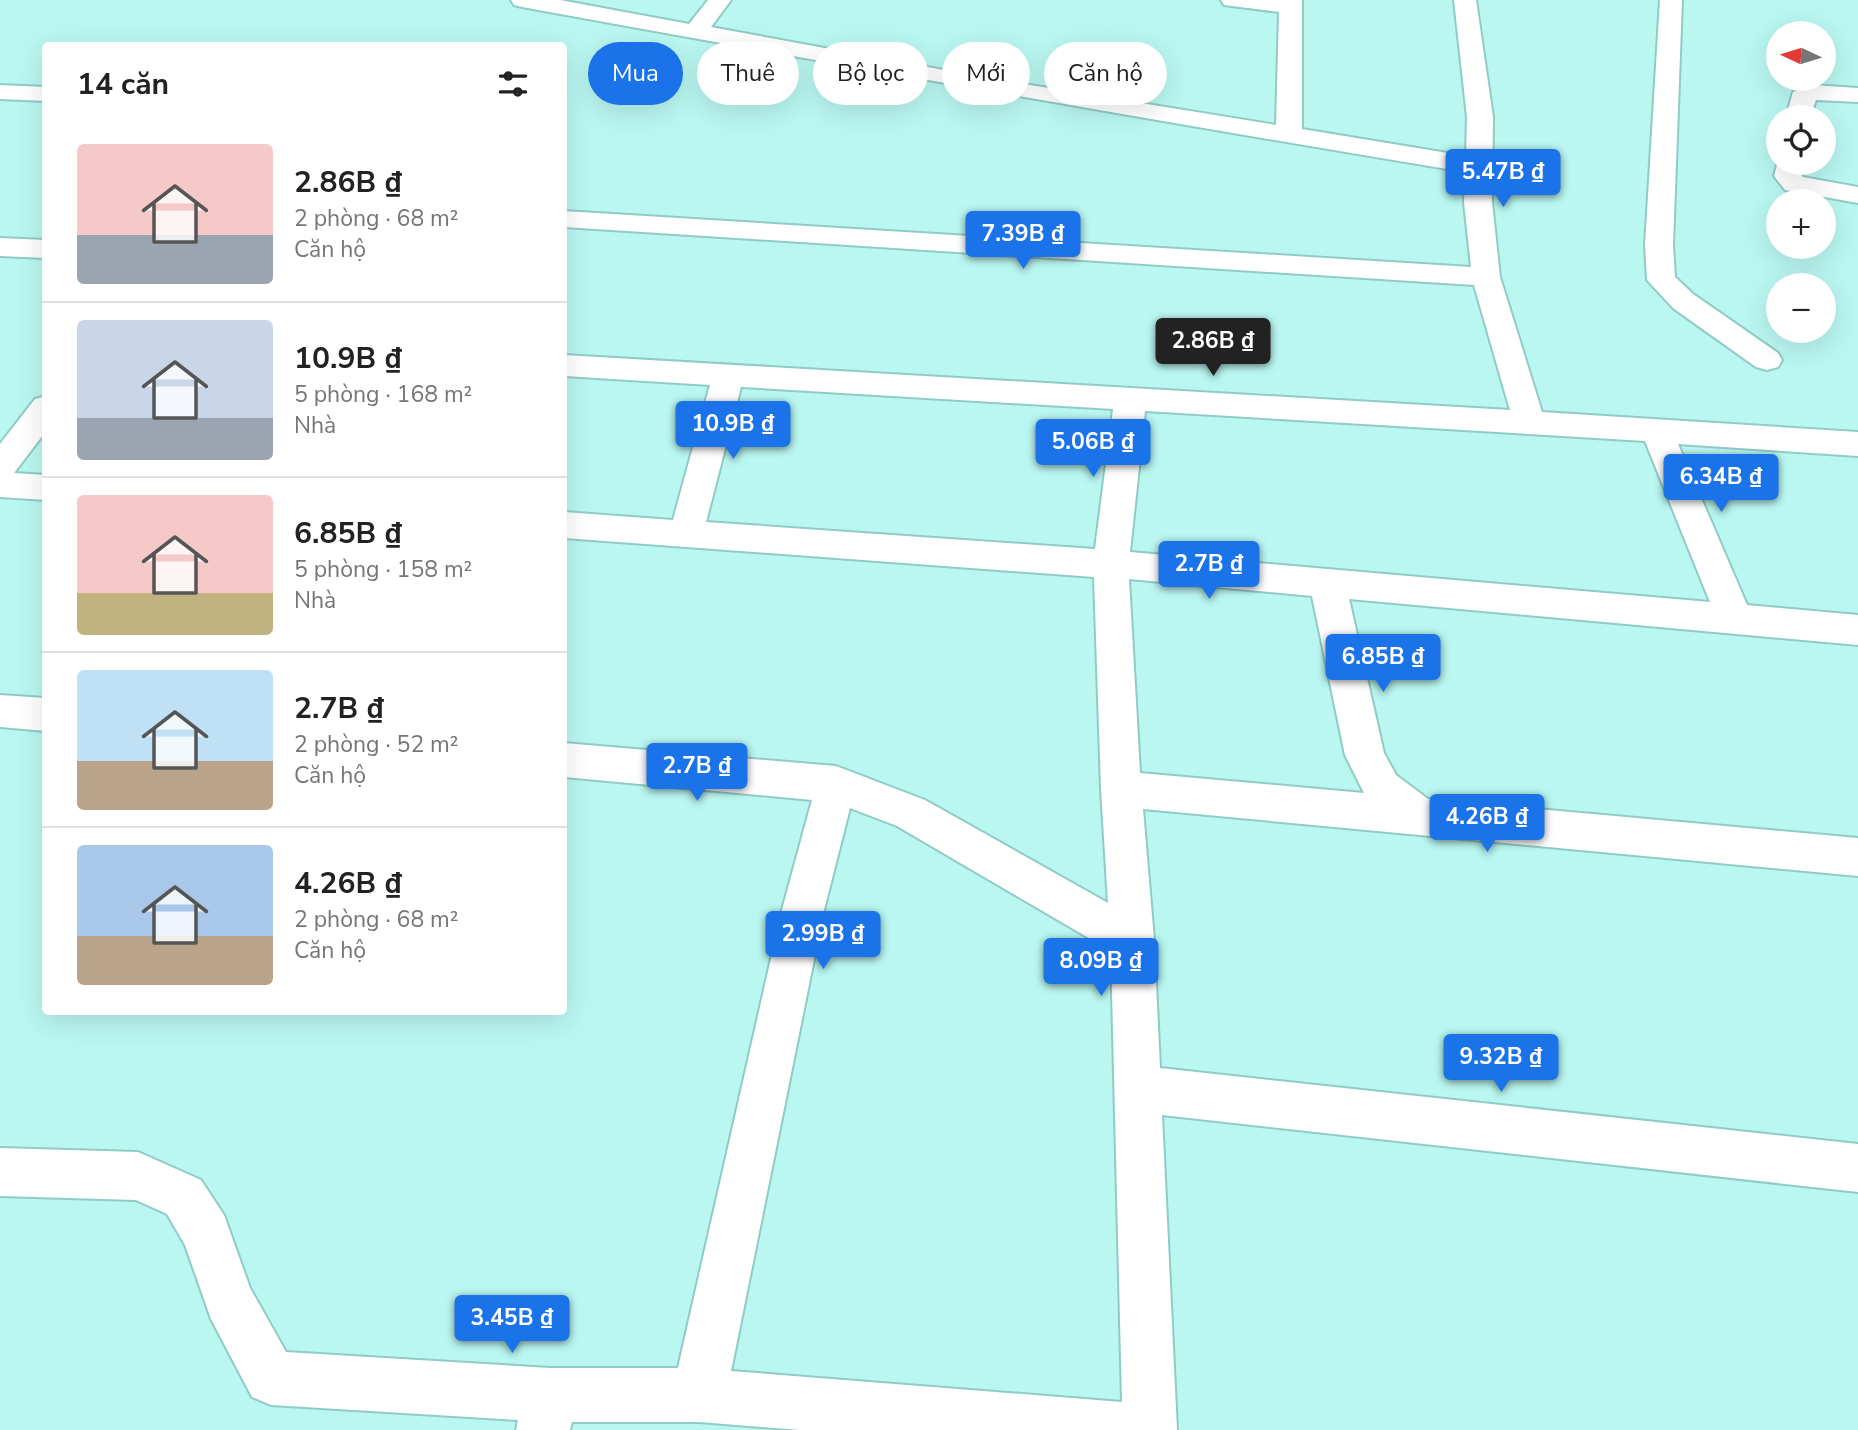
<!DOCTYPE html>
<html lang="vi">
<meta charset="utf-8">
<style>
body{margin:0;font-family:"Nunito Sans",sans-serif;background:#f2f2f2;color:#222;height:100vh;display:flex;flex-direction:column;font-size:26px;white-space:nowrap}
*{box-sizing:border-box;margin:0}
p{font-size:23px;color:#767676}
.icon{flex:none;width:38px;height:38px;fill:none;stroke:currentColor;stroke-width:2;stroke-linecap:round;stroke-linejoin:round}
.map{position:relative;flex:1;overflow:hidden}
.details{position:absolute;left:42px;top:42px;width:525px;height:973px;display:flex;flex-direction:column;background:#fff;border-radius:7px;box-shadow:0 7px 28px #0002}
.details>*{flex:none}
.banner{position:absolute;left:588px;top:42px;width:665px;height:63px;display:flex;gap:14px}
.needle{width:46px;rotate:274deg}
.tools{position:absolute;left:1766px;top:21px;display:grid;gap:14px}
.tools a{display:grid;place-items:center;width:70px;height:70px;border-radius:50%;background:#fff;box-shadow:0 7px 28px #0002;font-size:35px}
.price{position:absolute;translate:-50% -60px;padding:0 16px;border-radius:7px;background:#1a73e8;color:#fff;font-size:23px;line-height:46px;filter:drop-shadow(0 2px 4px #0008)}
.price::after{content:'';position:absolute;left:50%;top:42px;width:21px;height:16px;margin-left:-10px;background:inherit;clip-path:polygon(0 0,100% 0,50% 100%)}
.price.active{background:#222;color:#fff}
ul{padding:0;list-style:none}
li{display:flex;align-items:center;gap:21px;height:175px;padding:0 35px}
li+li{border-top:2px solid #e0e0e0}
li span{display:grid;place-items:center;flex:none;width:196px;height:140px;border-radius:7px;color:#555}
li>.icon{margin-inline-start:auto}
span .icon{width:84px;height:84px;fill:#fffc;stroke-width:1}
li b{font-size:30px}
h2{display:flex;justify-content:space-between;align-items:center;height:84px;padding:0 35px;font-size:30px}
.pill{padding:0 24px;border-radius:32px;background:#fff;box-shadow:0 7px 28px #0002;font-size:24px;line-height:63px}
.pill.active{background:#1a73e8;color:#fff}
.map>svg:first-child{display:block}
</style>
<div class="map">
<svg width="1858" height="1430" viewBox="0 0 1858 1430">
<rect width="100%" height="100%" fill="#baf7f1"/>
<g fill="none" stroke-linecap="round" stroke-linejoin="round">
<g stroke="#90ccc6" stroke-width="4">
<path id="street" d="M511,0H560L689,24L708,0H731L711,27L987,78L1276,125L1279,12L1224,5L1221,0H1302V129L1466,156L1467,117L1454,0H1476L1493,117L1492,202L1500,277L1542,412L1858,432V456L1678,444L1747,605L1858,615V645L1349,599L1384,753L1396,775L1428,799L1858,838V876L1143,809L1154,940L1160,1068L1858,1144V1192L1162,1115L1177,1430H800L699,1422H572L570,1430H516L518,1420L271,1405L252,1397L211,1319L185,1245L167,1214L136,1200L0,1196V1148L138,1152L201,1180L224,1215L250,1288L286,1352L550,1368H678L782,910L812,800L564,777V743L836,766L925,800L1108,903L1101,789L1094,577L564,538V512L673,520L710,385L564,376V355L1510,410L1474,285L564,227V211L1471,267L1464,202L1465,172C1150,120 835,64 522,7L514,5ZM741,387L1113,409L1095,549L706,522ZM1145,411L1645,441L1710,602L1130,552ZM1129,579L1312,596L1345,755L1364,793L1140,773ZM850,808L897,826L1111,951L1122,1402L731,1371L824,910Z
M1660,0H1682L1673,245L1675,277L1693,294L1778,353L1782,360L1778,367L1767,370L1756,367L1673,308L1647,280L1645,245Z
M0,85L46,87V101L0,99Z
M1812,85L1858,88V102L1816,100L1810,117H1786L1793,92Z
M1778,161L1803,163L1801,175L1803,177L1858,187V203L1785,190L1774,176Z
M0,238L46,240V258L0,256Z
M46,396V431L14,473L46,475V500L0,497V444L35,399Z
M0,695L46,698V731L0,727Z"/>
</g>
<use href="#street" fill="#fff" fill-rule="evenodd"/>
</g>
</svg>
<div class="tools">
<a><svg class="needle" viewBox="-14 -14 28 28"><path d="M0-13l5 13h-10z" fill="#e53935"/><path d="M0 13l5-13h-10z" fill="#767676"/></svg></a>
<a><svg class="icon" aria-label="locate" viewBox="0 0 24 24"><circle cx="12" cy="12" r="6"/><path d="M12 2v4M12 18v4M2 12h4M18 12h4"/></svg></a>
<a>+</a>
<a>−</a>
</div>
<b class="price" style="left:1503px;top:209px">5.47B ₫</b>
<b class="price" style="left:1023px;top:271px">7.39B ₫</b>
<b class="price active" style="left:1213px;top:378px">2.86B ₫</b>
<b class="price" style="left:733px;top:461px">10.9B ₫</b>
<b class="price" style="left:1093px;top:479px">5.06B ₫</b>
<b class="price" style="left:1721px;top:514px">6.34B ₫</b>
<b class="price" style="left:1209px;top:601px">2.7B ₫</b>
<b class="price" style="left:1383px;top:694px">6.85B ₫</b>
<b class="price" style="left:697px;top:803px">2.7B ₫</b>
<b class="price" style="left:1487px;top:854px">4.26B ₫</b>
<b class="price" style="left:823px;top:971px">2.99B ₫</b>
<b class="price" style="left:1101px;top:998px">8.09B ₫</b>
<b class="price" style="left:1501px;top:1094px">9.32B ₫</b>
<b class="price" style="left:512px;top:1355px">3.45B ₫</b>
<div class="banner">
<a class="pill active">Mua</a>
<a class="pill">Thuê</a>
<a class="pill">Bộ lọc</a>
<a class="pill">Mới</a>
<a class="pill">Căn hộ</a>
</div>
<section class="details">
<h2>14 căn<svg class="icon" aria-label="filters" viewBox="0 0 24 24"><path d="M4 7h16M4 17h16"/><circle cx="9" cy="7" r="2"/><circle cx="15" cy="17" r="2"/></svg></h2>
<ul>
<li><span style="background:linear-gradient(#f6c9c9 65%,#9aa5b1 0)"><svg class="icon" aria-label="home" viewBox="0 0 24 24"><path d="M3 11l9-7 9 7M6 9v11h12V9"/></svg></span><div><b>2.86B ₫</b><p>2 phòng · 68 m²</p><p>Căn hộ</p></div></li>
<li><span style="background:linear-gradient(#c9d6e8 70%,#9aa5b1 0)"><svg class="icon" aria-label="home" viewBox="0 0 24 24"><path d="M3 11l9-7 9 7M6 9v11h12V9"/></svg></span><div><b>10.9B ₫</b><p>5 phòng · 168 m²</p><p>Nhà</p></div></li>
<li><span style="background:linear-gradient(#f6c9c9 70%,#c2b280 0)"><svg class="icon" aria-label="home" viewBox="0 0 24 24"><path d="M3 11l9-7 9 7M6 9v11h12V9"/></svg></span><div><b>6.85B ₫</b><p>5 phòng · 158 m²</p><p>Nhà</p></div></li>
<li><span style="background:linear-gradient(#bfe0f5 65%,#b9a48a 0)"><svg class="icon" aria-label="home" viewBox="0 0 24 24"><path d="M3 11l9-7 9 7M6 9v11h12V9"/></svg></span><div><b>2.7B ₫</b><p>2 phòng · 52 m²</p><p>Căn hộ</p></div></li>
<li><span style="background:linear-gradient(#a9c7e8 65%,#b9a48a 0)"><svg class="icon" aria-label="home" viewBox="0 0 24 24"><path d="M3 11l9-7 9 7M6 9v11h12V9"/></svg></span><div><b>4.26B ₫</b><p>2 phòng · 68 m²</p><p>Căn hộ</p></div></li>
</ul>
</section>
</div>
